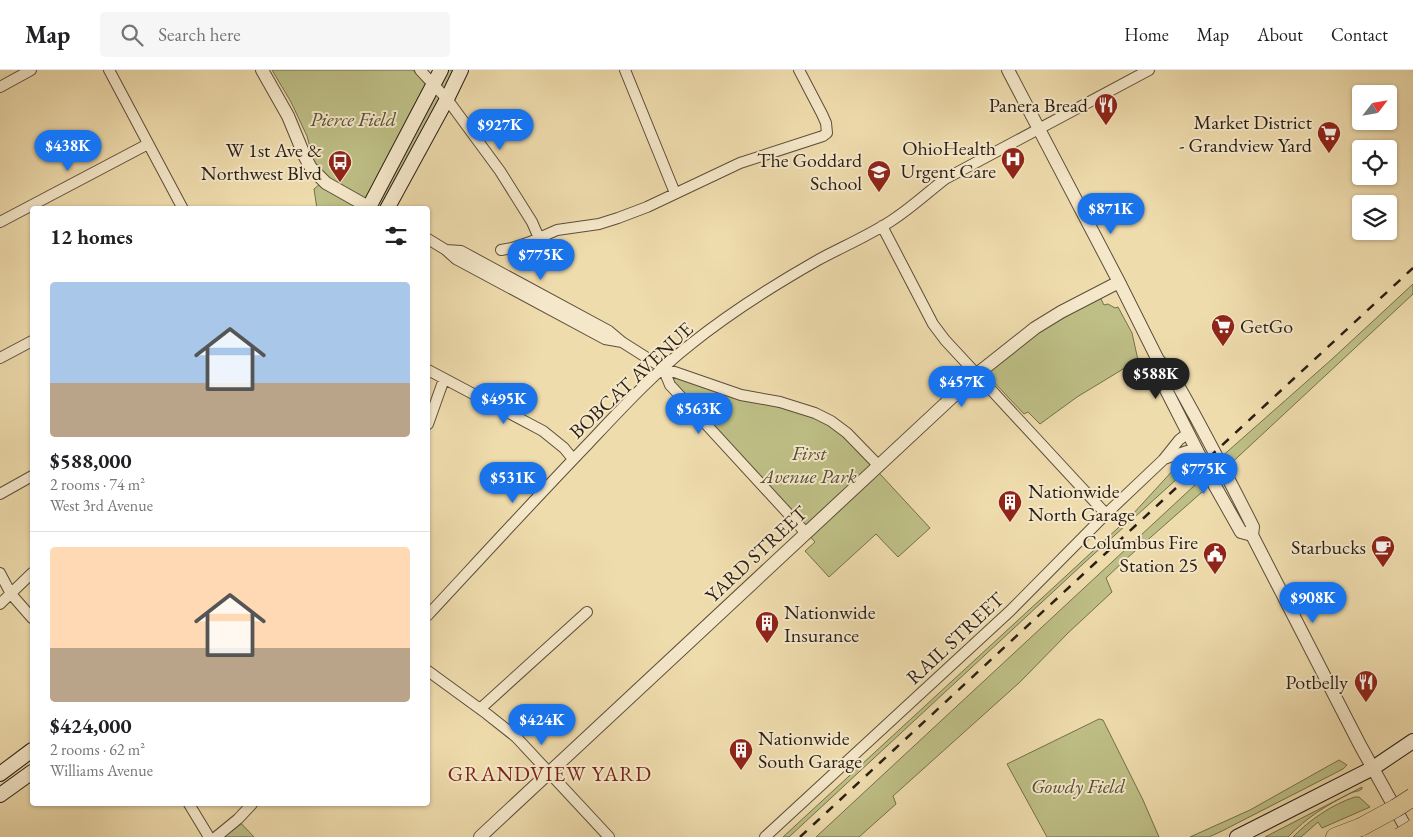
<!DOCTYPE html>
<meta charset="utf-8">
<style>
body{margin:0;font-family:"EB Garamond",serif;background:#f6f6f6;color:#202124;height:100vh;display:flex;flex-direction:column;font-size:19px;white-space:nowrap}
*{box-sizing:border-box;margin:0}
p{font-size:16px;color:#757577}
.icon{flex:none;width:28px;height:28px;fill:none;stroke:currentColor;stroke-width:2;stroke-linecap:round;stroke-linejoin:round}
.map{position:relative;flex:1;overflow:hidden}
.panel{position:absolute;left:30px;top:136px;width:400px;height:600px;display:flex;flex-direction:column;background:#fff;border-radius:5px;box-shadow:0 1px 4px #0004}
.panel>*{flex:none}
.needle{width:32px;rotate:59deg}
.tools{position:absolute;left:1352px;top:15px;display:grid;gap:10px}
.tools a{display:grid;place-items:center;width:45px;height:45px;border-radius:5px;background:#fff;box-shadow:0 1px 4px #0004;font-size:25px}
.price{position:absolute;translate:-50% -42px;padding:0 11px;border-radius:18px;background:#1a73e8;color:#fff;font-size:16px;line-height:32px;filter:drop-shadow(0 1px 2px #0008)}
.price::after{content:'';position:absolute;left:50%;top:30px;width:15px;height:11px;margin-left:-8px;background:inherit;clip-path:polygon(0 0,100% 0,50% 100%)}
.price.on{background:#222;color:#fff}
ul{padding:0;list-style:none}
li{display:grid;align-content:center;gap:10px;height:265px;padding:0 20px}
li+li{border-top:1px solid #e0e0e0}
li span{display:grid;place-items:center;height:155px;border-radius:5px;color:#555}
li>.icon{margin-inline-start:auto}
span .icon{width:90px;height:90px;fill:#fffc;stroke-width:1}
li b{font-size:21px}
h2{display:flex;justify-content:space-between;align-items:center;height:60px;padding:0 20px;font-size:21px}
header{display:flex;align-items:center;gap:30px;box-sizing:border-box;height:70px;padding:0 25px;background:#fff;border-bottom:1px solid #e0e0e0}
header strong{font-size:24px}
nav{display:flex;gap:28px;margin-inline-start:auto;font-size:18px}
.search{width:350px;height:45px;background:#f6f6f6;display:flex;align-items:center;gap:12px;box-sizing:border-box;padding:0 18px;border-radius:5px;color:#757577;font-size:19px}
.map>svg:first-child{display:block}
</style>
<header>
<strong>Map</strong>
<div class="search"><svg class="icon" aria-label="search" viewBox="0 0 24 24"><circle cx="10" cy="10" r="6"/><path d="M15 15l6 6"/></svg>Search here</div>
<nav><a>Home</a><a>Map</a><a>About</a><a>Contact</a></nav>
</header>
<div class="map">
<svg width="1413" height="767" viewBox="0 0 1413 767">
<rect width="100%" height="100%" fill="#efdcad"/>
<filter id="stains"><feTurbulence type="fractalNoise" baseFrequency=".004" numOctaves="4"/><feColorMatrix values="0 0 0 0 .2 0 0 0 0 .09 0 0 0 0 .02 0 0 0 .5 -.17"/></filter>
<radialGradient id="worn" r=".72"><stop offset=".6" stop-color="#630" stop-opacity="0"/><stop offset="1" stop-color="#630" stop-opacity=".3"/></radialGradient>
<path fill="#bebf86" stroke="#746f4e" d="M272,0H413L426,15L360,139H317L314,119L320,114L307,66L291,32Z
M441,0H461L387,139H368Z
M1413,214V224L1225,399L1219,389L1331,290Z
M1100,227L1104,235L1108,234L1115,238L1118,237L1132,263L1138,290L1077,327L1040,354L1028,342L1024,344L991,309L990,301L1044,259Z
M663,298L831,351L930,458L898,487L876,464L829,507L805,481L815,472L670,315Z
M1193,383L1200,388L1083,494L789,767H783L1132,445L1186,386Z
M1205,405L1210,415L1126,489L1106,508L1112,522L1068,563L1020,612L893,726L896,734L859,767H816L1196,414L1198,411Z
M1099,649L1103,650L1143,730L1159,767H1047L1007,694Z
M1339,690L1347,695L1343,699L1222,761L1209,767H1190L1250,740Z
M1362,717V719C1358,722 1355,721 1351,723C1327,735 1307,747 1288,767H1265Z
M1355,727H1359L1370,737L1322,758L1318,752L1301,767H1293C1309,750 1333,734 1355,727Z
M237,749L254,767H216Z"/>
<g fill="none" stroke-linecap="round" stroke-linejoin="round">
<g stroke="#5b4e3b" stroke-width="12">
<path id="minor" d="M109,0L183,139
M420,0L447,29L500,101L532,152L539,168
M625,0L675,123
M0,17L31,0
M0,152L148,74
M882,156L933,254L945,270L1106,444
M428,169L446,180L456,189L605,269L622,272
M446,180L461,181L609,261L622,272L663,298L741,325L780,332L815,343L831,351L847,363L879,396
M501,180L512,178L530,172L557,160L599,154L618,148L647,137L740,93L823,66L827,63L826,53L822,44L799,0
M0,288L32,271
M663,298L670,315L806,463
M428,300L543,361L564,378L573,389
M428,354L444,309
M1164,389L1187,381L1198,382
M0,424L32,406
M0,503L11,524L32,548
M0,534L32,503
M428,545C481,488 534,430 588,374C621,339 654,303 691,274C731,242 774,215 818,190C842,177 868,166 891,151C910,139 927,123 945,109L1149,0
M428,601L487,644L516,667L609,767
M480,639L587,542
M189,734L209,767
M216,767L238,749L252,734
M765,767L1010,541L1106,444L1163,390L1179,370L1188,363"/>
</g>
<g stroke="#5b4e3b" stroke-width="14">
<path id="tertiary" d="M262,0L288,46L305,87L311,98L326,113L372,139
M1008,0L1119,212L1158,290C1174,304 1183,325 1194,344C1214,381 1234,419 1253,457L1252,465L1360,675L1411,767
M1158,290L1157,302L1215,416L1241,462L1252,465
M480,767L977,304L1035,258L1061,242L1119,212"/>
</g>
<g stroke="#2a1f15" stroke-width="16">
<path id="secondary" d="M368,139L441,0
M387,139L447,29L461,0
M0,704L32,680
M0,725L32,702
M1237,767L1373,698L1413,671"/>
</g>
<g stroke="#2a1f15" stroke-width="19">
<path id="motorway" d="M1335,767L1361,757"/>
</g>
<use href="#minor" stroke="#f5e8ca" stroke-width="10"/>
<use href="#tertiary" stroke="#f5e8ca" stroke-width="12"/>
<use href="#secondary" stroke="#f5e8ca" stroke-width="14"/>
<use href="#motorway" stroke="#efdcad" stroke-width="18"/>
<path stroke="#2a1f15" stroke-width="2.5" stroke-dasharray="9 9" stroke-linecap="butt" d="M800,767L1413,198"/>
<g stroke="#2a1f15" stroke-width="19" stroke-linecap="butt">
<path id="motorway-bridge" d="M1361,757L1396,738L1413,727
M1400,767L1413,759"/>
</g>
<use href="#motorway-bridge" stroke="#efdcad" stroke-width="18"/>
</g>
<defs>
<g id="restaurant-pin" transform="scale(1.25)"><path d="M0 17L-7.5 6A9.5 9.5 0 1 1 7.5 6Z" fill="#8f2418" stroke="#f5e8ca"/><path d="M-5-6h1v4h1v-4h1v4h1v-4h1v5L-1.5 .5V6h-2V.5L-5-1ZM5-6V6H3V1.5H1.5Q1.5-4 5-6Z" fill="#fff"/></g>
<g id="supermarket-pin" transform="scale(1.25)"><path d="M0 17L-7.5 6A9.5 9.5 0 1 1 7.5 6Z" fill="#8f2418" stroke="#f5e8ca"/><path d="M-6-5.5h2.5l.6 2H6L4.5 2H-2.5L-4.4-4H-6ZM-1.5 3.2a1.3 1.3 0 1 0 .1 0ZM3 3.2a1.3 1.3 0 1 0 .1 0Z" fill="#fff"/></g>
<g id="hospital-pin" transform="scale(1.25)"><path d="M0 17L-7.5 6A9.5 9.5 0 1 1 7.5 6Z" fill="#8f2418" stroke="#f5e8ca"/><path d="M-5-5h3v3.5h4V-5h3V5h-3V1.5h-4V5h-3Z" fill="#fff"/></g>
<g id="bus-pin" transform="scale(1.25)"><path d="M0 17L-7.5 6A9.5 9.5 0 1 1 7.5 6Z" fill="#8f2418" stroke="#f5e8ca"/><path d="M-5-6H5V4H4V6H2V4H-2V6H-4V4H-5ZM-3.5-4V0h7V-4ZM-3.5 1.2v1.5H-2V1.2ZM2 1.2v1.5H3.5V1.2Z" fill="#fff"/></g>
<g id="school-pin" transform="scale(1.25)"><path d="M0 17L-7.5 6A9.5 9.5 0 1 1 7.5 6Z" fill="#8f2418" stroke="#f5e8ca"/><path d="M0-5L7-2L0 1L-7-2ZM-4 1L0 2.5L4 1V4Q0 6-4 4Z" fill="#fff"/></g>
<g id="building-pin" transform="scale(1.25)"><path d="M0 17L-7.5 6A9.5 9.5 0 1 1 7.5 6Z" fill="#8f2418" stroke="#f5e8ca"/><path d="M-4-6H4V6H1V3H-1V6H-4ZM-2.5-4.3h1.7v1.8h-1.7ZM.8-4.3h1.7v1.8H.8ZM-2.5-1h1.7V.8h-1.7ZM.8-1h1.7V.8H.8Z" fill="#fff"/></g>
<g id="cafe-pin" transform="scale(1.25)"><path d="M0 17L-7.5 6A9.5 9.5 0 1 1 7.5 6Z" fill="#8f2418" stroke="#f5e8ca"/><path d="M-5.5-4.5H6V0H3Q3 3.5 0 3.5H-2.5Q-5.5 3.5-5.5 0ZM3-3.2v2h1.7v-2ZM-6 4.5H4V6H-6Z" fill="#fff"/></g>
<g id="civic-pin" transform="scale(1.25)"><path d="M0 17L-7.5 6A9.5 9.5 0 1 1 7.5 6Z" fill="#8f2418" stroke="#f5e8ca"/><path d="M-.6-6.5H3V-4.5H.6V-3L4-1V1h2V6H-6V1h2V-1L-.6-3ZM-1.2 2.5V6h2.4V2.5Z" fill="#fff"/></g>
</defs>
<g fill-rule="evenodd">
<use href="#restaurant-pin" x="1106" y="35"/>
<use href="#supermarket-pin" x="1329" y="63"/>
<use href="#hospital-pin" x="1013" y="89"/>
<use href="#bus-pin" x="340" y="92"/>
<use href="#school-pin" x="879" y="102"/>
<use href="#supermarket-pin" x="1223" y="256"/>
<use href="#building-pin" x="1010" y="432"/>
<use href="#cafe-pin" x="1383" y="477"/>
<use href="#civic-pin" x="1215" y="484"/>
<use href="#building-pin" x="767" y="553"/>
<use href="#restaurant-pin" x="1366" y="612"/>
<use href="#building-pin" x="741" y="680"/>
</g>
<g text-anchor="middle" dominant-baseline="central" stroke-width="4" stroke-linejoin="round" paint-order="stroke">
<g font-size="20" fill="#2a1f15" stroke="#f5e8ca" text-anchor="end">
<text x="1088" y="35">Panera Bread</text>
<text x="1312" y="52">Market District<tspan x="1312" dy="23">- Grandview Yard</tspan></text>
<text x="996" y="78">OhioHealth<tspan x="996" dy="23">Urgent Care</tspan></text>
<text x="322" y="80">W 1st Ave &amp;<tspan x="322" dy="23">Northwest Blvd</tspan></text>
<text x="862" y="90">The Goddard<tspan x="862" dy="23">School</tspan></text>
<text x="1240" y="256" text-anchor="start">GetGo</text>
<text x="1028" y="421" text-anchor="start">Nationwide<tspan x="1028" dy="23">North Garage</tspan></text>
<text x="1198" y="472">Columbus Fire<tspan x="1198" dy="23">Station 25</tspan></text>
<text x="1366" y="477">Starbucks</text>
<text x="784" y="542" text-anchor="start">Nationwide<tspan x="784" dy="23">Insurance</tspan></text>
<text x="1348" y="612">Potbelly</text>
<text x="758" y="668" text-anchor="start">Nationwide<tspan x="758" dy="23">South Garage</tspan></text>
</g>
<g font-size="20" font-style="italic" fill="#564f37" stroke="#f5e8ca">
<text x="353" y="49">Pierce Field</text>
<text x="809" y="383">First<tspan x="809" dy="23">Avenue Park</tspan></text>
<text x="1078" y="716">Gowdy Field</text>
</g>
<g font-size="20" fill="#2a1f15" stroke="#f5e8ca">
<text transform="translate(631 310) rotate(-43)">BOBCAT AVENUE</text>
<text transform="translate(756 484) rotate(-43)">YARD STREET</text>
<text transform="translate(955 568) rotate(-43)">RAIL STREET</text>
</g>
<g font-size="21" letter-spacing="1" fill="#7a1f14" stroke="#f5e8ca">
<text x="550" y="703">GRANDVIEW YARD</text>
</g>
</g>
<rect width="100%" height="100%" filter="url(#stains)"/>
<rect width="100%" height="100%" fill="url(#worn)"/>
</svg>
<div class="tools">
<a><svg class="needle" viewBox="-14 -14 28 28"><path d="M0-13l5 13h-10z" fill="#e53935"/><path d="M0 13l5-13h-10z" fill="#757577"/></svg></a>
<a><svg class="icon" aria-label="locate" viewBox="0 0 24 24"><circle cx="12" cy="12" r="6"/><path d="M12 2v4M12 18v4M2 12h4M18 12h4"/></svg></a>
<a><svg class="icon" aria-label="layers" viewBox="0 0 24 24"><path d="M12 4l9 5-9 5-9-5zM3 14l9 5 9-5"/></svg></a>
</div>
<b class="price" style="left:500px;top:81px">$927K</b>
<b class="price" style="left:68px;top:102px">$438K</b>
<b class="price" style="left:1111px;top:165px">$871K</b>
<b class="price" style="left:541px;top:211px">$775K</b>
<b class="price on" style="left:1156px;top:330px">$588K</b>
<b class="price" style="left:962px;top:338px">$457K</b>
<b class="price" style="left:504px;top:355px">$495K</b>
<b class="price" style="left:699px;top:365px">$563K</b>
<b class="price" style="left:1204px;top:425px">$775K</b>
<b class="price" style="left:513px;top:434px">$531K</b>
<b class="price" style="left:1313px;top:554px">$908K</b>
<b class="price" style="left:542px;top:676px">$424K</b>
<section class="panel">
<h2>12 homes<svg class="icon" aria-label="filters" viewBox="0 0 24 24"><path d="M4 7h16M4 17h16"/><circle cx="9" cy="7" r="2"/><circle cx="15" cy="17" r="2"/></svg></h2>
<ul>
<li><span style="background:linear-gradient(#a9c7e8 65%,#b9a48a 0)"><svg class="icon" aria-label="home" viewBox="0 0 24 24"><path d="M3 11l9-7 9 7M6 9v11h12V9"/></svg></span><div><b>$588,000</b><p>2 rooms · 74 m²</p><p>West 3rd Avenue</p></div></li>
<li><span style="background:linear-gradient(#ffd9b3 65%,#b9a48a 0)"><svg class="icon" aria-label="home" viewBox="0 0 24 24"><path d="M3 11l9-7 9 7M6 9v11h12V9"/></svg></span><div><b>$424,000</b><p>2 rooms · 62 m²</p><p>Williams Avenue</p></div></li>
</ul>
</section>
</div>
